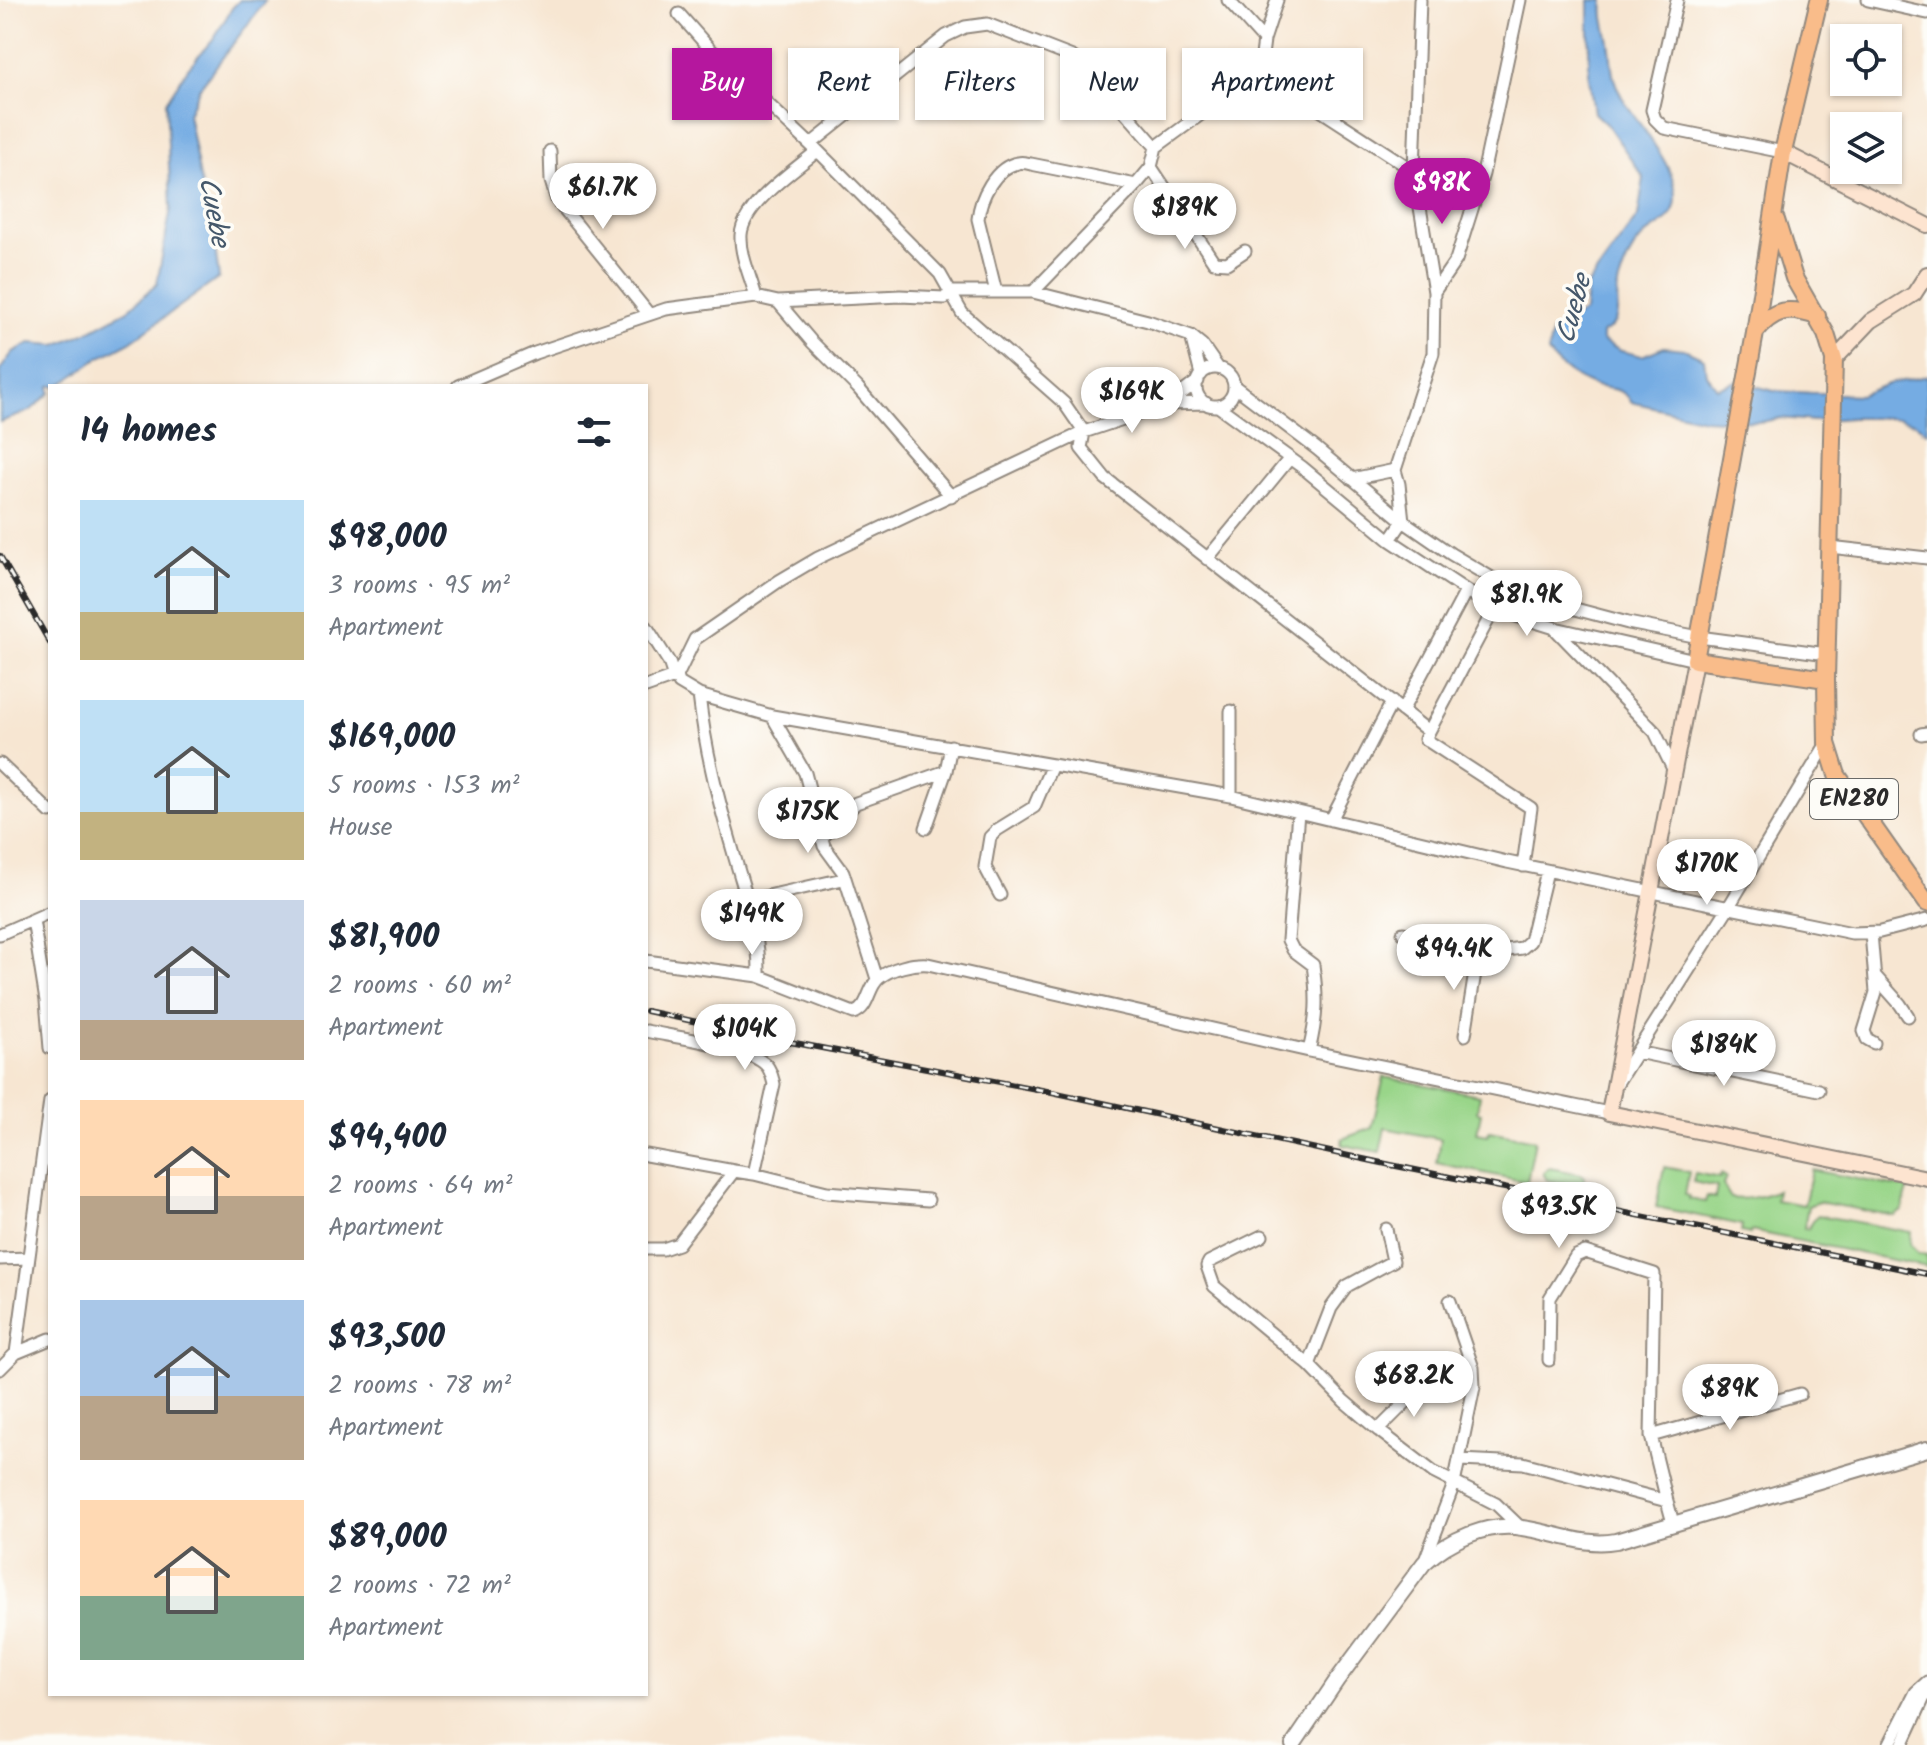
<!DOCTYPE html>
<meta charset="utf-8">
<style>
body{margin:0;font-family:Kalam,sans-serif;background:#f6f6f7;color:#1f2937;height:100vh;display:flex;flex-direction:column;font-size:30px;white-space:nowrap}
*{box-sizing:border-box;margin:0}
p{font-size:26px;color:#747a83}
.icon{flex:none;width:44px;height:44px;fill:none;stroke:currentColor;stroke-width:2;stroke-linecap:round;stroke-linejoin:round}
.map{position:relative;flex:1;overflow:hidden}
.sheet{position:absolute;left:48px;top:384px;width:600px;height:1312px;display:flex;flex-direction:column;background:#fff;border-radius:0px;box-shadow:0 2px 6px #0004}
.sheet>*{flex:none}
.guide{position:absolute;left:672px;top:48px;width:760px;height:72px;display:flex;gap:16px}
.buttons{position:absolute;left:1830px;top:24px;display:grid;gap:16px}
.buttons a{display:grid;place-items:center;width:72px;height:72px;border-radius:0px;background:#fff;box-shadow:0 2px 6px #0004;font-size:40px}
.price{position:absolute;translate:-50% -68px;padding:0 18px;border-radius:28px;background:#fff;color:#222;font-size:26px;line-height:52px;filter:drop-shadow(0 2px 4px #0008)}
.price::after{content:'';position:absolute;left:50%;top:48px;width:24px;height:18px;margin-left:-12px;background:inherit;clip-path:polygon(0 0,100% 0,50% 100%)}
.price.active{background:#b5179e;color:#fff}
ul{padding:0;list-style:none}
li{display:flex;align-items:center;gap:24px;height:200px;padding:0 32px}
li span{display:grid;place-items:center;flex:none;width:224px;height:160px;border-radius:0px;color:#555}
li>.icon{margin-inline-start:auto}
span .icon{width:96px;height:96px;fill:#fffc;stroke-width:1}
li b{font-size:34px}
h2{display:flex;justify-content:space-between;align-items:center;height:96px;padding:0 32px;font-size:34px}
.tag{padding:0 28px;border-radius:0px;background:#fff;box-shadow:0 2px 6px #0004;font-size:28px;line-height:72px}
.tag.active{background:#b5179e;color:#fff}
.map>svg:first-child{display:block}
</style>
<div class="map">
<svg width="1927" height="1745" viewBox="0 0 1927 1745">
<rect width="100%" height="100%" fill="#fdfcf7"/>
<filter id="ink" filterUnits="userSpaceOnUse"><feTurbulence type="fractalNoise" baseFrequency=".0125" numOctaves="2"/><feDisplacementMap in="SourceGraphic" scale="16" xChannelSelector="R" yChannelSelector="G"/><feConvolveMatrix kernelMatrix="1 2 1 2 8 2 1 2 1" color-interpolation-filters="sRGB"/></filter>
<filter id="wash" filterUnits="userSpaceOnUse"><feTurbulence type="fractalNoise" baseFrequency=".006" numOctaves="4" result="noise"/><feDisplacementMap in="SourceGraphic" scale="32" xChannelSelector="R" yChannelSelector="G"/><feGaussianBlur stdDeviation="1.8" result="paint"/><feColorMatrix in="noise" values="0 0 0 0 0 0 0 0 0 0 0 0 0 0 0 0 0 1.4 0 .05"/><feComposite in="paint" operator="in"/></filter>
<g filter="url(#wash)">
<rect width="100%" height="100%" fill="#f7e6d2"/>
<path fill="#99d589" stroke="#62805a" stroke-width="2" d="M1384,1077L1480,1095L1477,1112L1481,1113L1477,1133L1488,1135L1489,1131L1535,1140L1527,1182L1437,1163L1441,1139L1385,1128L1380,1152L1342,1145V1139L1372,1128Z
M1664,1167L1689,1172L1685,1195L1689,1196V1199L1705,1202L1707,1196L1715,1198L1717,1187L1693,1182L1695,1173L1720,1178L1721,1174L1726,1177L1723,1185L1731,1198C1744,1200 1764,1197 1777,1190L1775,1200L1804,1205L1812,1170L1908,1189L1902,1211L1895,1216L1818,1202L1808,1206L1804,1228L1808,1229L1812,1220L1818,1215L1911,1232L1910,1244L1918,1254L1927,1255V1267L1751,1231L1750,1234L1741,1232L1742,1225L1656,1207Z
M1549,1168L1581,1174L1584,1177V1183L1579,1186L1547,1180L1543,1173Z"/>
<path fill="#74ace3" stroke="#506c87" stroke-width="2" d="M240,0H266L199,89L188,114L205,205L213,231L219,278L130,342L99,358L59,386H50V393L30,411L0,422V370L13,352L30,343L56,345L87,332L128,310L157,284L171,208L166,102L188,68L214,38L232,8Z
M1589,0H1604C1602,16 1606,27 1609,42C1613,65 1609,72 1621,95C1635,123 1687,175 1674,209C1669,221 1657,226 1648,233C1636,242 1629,255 1624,268C1622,274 1619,280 1618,286C1615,304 1624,324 1602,333V341L1621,351L1642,356L1664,347L1684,349L1704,358L1706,374L1717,388L1736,381L1774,391L1860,395L1888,384L1927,376V433L1915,423L1899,418H1850L1814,421L1780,418L1762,422L1704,419L1631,402C1624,386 1604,390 1591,384C1574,377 1558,367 1548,353L1552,331L1585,311L1587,286L1638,216L1644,178L1609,127L1594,113L1589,77Z"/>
</g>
<g filter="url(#ink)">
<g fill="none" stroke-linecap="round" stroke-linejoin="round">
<g stroke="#91887e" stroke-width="15">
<path id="minor" d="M1228,0L1264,40
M1677,0L1652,110L1655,119L1664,128L1783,152
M1868,0L1927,13
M679,14L710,49L814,148
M1260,71L1414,171L1434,292L1433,353L1395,470L1399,484L1403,521L1390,540
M1156,147L1085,66L1072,57L987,24L965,27L946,36L811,144L940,274L962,313L1064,403L1084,432L1081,448L1105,478L1428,731
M550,151L551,181L557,200L648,313
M1151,167L1214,262L1227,263L1245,251
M1414,171L1420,0
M996,292L978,219C980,198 995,167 1018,163C1022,162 1027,163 1031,164L1136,185
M1033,292L1136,185L1151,167L1156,147L1260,71L1264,40L1277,0
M1434,292L1456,260L1483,174L1520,0
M756,297C751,278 740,255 741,235C743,204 795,170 817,151L814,148
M778,302L812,342L858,388L951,496
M1191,336L1201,375
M1196 387a19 19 0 1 1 38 0a19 19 0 1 1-38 0Z
M458,386L535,353L666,309L756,297L778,302L900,296L945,298L953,292H1033L1148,321L1191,336L1202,345L1218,368
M1234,386L1317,449L1403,521L1451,554L1519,594L1628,623L1699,637L1827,654
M1169,403L1198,381
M1218,406L1302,467L1390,540L1494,609L1555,628L1695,660
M1352,479L1395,470
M1830,547L1927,558
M1207,559L1290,458
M1494,609L1425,739L1531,808L1523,866
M646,626L669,662L674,677
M1555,629L1655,732L1674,771
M677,676L679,683L699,695L772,716L1231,796L1507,862L1852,933L1880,932L1927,920
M646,687L677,676L695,639L779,581L818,558L1084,432L1168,404L1206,403
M699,695C705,749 718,799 733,851C745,895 760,930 759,976
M1231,711V796
M1402,711L1466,591
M772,716L805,773L824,846L843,872L877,979
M1921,734L1927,733
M0,764L50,812
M1298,812L1288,940L1293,950L1313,965C1318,998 1317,1018 1309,1051
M1331,820L1392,702
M926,828L946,771L951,746
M821,839L856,803L946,771
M1000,895L985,867L990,837L997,830L1034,807L1052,765
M746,901L843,879
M33,920L46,1001L50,1048
M1403,933L1467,953L1478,954L1522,948L1530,941L1547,871
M1871,933L1876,992L1864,1031L1867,1039L1874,1043
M0,934L50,912
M646,961L759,976L854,1013C870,1007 867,988 879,978C891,968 913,963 928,964L1309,1051L1609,1113
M1876,977L1900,1004L1908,1016
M646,1031C674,1037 749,1046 767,1066C771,1071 772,1077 774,1084L754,1174
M1465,1035L1478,954
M1637,1052L1819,1090
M1617,1083L1728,908L1827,743
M646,1155L734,1171
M1262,1236L1209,1262L1207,1266L1214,1286L1309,1365L1344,1401L1378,1430L1433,1472L1496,1504L1520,1527
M646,1249H663L678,1244L734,1171L754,1174L827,1192L928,1200
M0,1259L28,1258
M16,1353L50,1101
M1549,1360L1550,1298L1576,1256L1585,1252L1654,1274L1651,1436L1667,1501
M1309,1365L1331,1308L1347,1286L1393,1261L1386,1229
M0,1369L16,1353L50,1339
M1378,1430L1426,1382
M1651,1436L1800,1394
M1460,1460L1523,1463L1667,1501L1673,1523
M1424,1563L1454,1484L1474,1387L1473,1368L1450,1301
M1889,1745L1916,1692L1927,1682
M1902,1745L1927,1691"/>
</g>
<g stroke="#91887e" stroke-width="18">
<path id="tertiary" d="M1293,1745L1337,1680L1424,1563C1449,1540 1487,1522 1522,1528C1554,1532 1583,1547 1616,1541L1927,1449"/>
</g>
<g stroke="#91887e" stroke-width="18">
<path id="secondary" d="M1783,152L1927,225
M1834,360L1871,321L1914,294L1927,274
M1695,660L1609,1113L1927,1178"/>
</g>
<g stroke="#91887e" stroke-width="20">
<path id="primary" d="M1819,0L1783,152L1755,333L1695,660L1826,679
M1776,220L1794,278L1826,334L1834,360L1826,679L1827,743L1837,775L1927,903
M1755,332C1774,308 1788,307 1817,316"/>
</g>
<use href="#minor" stroke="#fff" stroke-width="11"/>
<use href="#tertiary" stroke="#fff" stroke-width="14"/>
<use href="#secondary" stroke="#fde4d0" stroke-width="14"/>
<use href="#primary" stroke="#f9bc8a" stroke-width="16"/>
<g stroke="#2b2b2b" stroke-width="6">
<path id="rail" d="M0,556L50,643
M646,1011L790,1042L1052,1092L1391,1165L1927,1274"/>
</g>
<use href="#rail" stroke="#fdfcf7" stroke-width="3" stroke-dasharray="9" stroke-linecap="butt"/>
</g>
</g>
<g text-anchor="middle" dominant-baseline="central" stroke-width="7" stroke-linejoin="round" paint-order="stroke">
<rect fill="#fdfcf7" stroke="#6a6a68" stroke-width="2" x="1810" y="779" width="88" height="40" rx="6"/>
<g font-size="24" font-weight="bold" fill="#2b2b2b">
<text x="1854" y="799">EN280</text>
</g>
<g font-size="28" font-style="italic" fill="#45586b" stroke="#fdfcf7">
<text transform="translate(213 212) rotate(79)">Cuebe</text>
<text transform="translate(1575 309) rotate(-75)">Cuebe</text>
</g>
</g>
</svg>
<div class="buttons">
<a><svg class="icon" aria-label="locate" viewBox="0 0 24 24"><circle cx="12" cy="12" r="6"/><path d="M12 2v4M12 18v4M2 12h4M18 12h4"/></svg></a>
<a><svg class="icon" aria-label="layers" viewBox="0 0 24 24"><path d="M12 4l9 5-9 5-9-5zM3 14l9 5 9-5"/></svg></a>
</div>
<b class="price active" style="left:1442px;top:226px">$98K</b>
<b class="price" style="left:603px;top:231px">$61.7K</b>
<b class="price" style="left:1185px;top:251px">$189K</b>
<b class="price" style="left:1132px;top:435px">$169K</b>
<b class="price" style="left:1527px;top:638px">$81.9K</b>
<b class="price" style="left:808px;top:855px">$175K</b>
<b class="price" style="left:1707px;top:907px">$170K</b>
<b class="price" style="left:752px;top:957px">$149K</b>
<b class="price" style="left:1454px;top:992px">$94.4K</b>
<b class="price" style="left:745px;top:1072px">$104K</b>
<b class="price" style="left:1724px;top:1088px">$184K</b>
<b class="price" style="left:1559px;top:1250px">$93.5K</b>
<b class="price" style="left:1414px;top:1419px">$68.2K</b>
<b class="price" style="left:1730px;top:1432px">$89K</b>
<div class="guide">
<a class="tag active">Buy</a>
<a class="tag">Rent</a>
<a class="tag">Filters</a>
<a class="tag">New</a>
<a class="tag">Apartment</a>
</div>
<section class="sheet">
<h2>14 homes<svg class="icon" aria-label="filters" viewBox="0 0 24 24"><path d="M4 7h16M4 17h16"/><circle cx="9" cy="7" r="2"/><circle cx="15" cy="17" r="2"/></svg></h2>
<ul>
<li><span style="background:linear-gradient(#bfe0f5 70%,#c2b280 0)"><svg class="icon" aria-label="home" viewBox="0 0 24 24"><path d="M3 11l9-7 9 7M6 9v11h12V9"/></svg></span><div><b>$98,000</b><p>3 rooms · 95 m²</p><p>Apartment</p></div></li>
<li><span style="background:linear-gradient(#bfe0f5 70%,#c2b280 0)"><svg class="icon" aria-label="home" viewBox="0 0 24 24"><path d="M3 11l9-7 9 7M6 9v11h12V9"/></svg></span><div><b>$169,000</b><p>5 rooms · 153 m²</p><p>House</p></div></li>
<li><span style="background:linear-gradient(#c9d6e8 75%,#b9a48a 0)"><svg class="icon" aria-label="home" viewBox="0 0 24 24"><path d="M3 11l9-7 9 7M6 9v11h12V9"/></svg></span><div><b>$81,900</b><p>2 rooms · 60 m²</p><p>Apartment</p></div></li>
<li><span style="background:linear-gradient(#ffd9b3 60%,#b9a48a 0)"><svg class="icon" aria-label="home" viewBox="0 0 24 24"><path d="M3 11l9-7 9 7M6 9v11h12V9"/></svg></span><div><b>$94,400</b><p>2 rooms · 64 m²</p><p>Apartment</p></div></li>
<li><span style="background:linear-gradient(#a9c7e8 60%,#b9a48a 0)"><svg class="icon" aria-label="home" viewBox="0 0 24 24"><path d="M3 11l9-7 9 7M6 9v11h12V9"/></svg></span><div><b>$93,500</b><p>2 rooms · 78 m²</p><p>Apartment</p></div></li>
<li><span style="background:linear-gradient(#ffd9b3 60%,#7fa58c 0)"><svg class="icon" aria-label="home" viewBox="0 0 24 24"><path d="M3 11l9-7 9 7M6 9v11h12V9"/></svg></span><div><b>$89,000</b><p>2 rooms · 72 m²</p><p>Apartment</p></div></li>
</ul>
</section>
</div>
